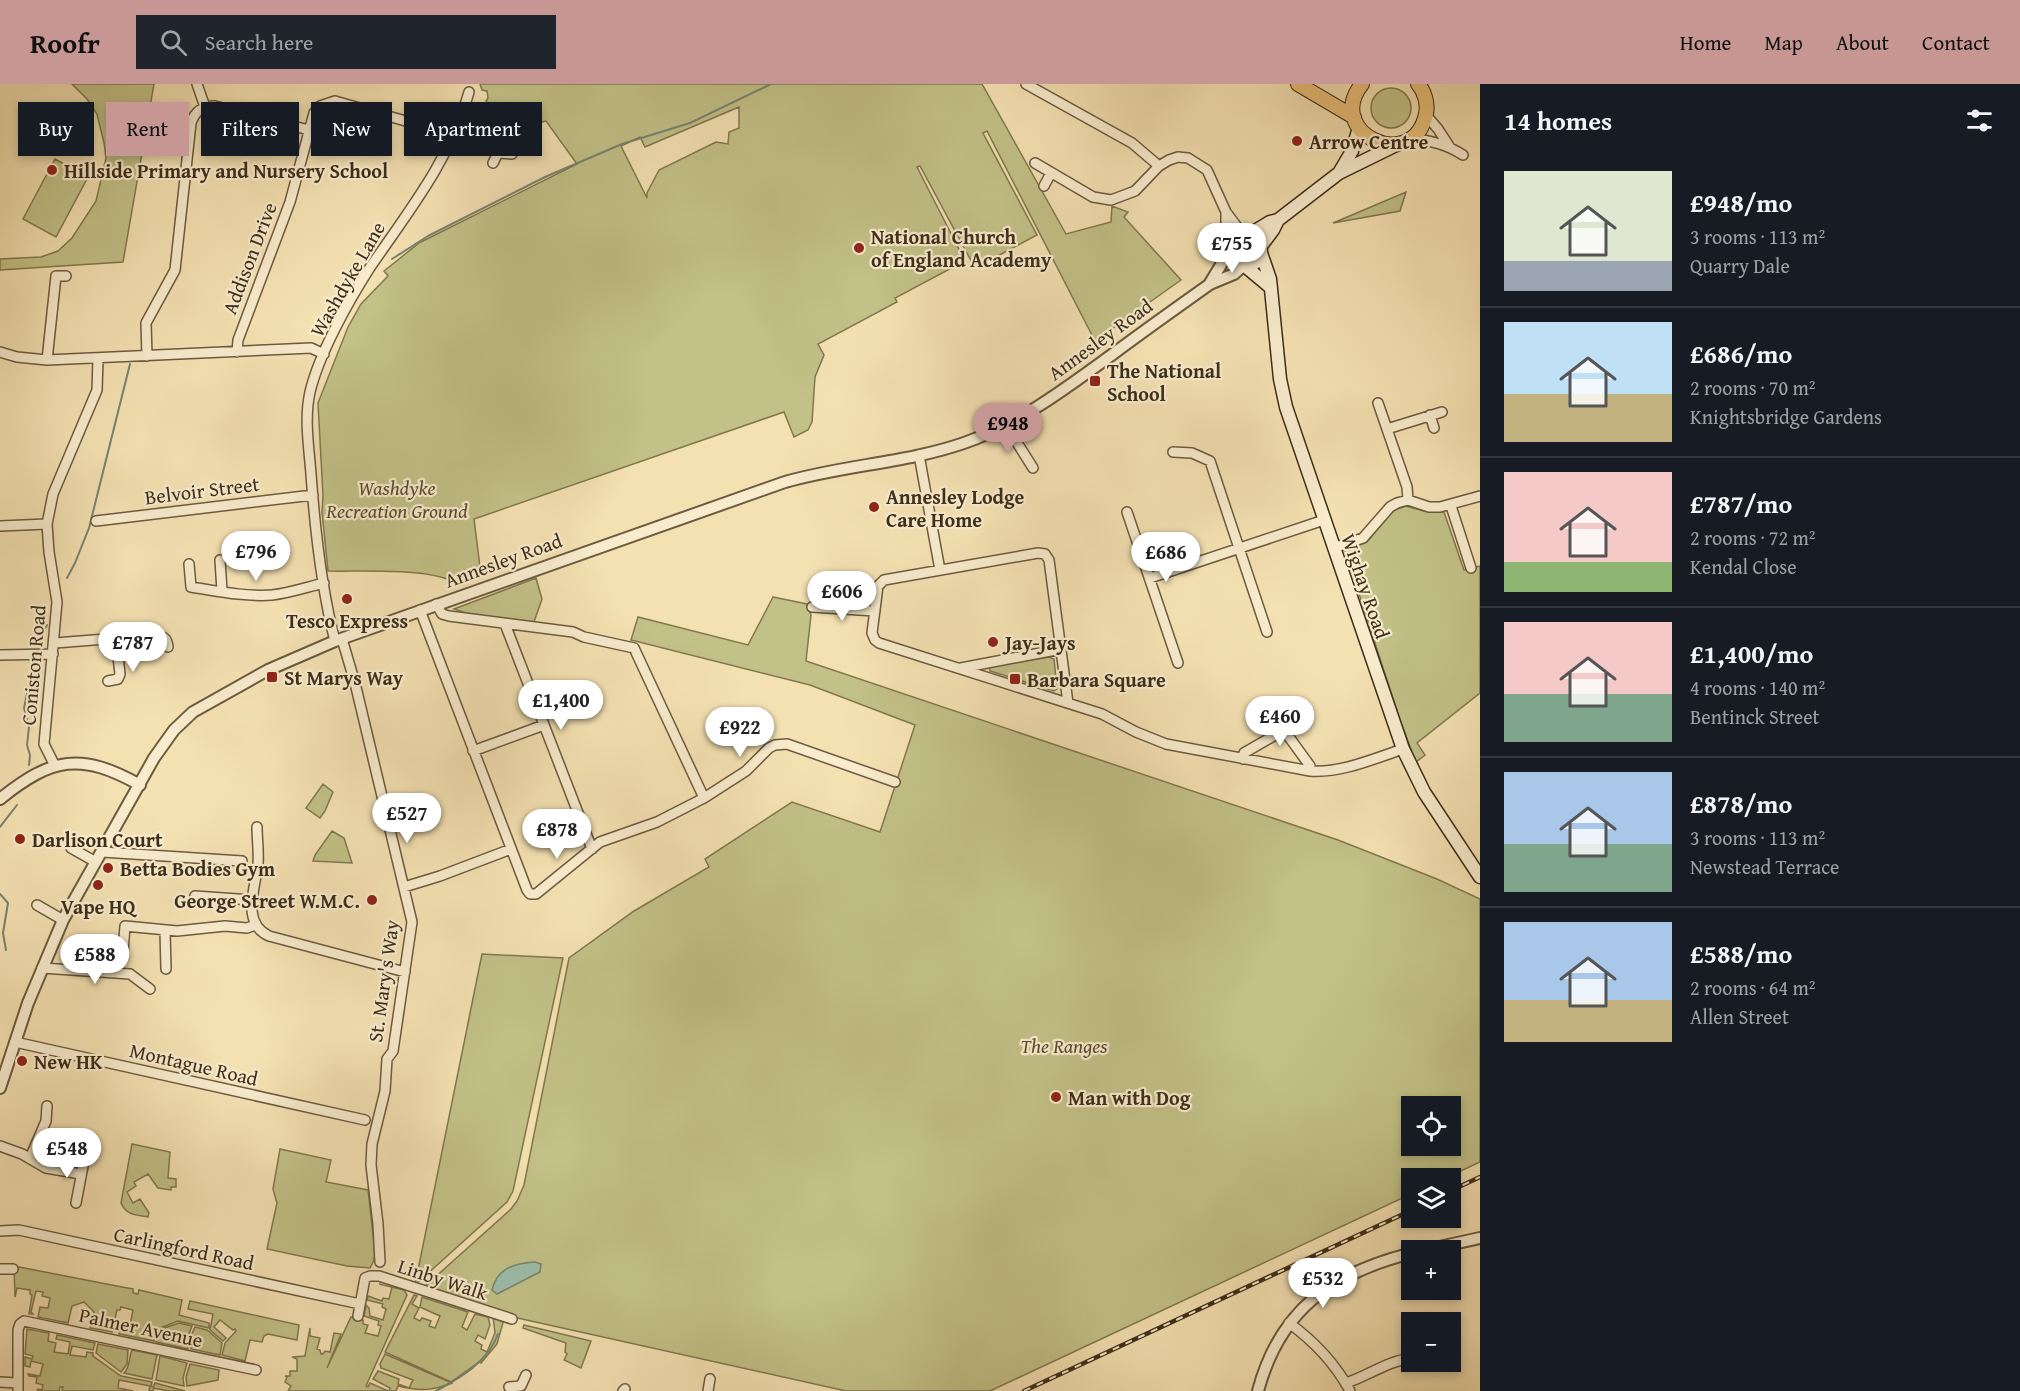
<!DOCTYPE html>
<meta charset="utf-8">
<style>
body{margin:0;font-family:"Gentium Book Plus",serif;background:#20242c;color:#f1f3f6;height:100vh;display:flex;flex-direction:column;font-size:22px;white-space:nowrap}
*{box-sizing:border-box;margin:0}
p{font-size:20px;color:#9ea1a6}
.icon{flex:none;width:33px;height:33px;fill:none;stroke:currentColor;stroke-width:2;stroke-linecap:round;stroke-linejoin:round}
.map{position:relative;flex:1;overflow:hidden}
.panel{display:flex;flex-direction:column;background:#171b24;width:540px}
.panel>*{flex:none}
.top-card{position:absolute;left:18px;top:18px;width:570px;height:54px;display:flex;gap:12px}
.fabs{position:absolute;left:1401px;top:1012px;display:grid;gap:12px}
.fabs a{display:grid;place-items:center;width:60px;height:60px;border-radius:0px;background:#171b24;box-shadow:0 3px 9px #0003;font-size:30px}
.price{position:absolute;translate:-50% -51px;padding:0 14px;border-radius:21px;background:#fff;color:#222;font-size:20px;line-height:39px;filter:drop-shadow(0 2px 3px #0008)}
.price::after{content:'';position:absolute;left:50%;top:36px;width:18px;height:14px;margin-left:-9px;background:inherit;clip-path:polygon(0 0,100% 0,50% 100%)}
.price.current{background:#c59692;color:#111}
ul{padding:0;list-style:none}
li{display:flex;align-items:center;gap:18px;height:150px;padding:0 24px}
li+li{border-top:2px solid #363941}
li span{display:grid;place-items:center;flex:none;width:168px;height:120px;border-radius:0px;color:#555}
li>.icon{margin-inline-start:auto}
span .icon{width:72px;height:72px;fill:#fffc;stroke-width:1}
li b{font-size:26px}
h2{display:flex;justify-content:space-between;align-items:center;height:72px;padding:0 24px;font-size:26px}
.pill{padding:0 21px;border-radius:0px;background:#171b24;box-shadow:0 3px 9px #0003;font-size:21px;line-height:54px}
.pill.current{background:#c59692;color:#111}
header{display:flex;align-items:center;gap:36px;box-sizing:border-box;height:84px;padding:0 30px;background:#c59692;color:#111}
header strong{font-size:28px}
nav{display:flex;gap:33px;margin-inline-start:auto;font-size:21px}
.search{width:420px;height:54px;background:#20242c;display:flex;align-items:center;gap:15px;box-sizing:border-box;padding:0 21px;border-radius:0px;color:#9ea1a6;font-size:22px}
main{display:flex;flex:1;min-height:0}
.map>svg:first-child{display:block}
</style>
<header>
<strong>Roofr</strong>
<div class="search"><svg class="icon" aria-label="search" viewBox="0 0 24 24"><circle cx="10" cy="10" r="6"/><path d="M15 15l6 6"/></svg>Search here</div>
<nav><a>Home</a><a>Map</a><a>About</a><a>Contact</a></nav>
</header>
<main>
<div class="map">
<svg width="1480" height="1307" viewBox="0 0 1480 1307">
<rect width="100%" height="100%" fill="#f4e1b2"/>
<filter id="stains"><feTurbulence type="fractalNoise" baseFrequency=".00333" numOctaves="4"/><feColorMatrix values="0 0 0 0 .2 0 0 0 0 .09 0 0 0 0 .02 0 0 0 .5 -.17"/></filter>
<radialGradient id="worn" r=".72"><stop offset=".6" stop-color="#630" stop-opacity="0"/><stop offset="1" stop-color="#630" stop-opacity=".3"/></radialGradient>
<path fill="#c2c187" stroke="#807850" stroke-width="1.5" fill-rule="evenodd" d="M72,0H154L123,178L0,186V175L41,173L58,167L72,154L96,117L106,74L104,59L97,30L87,15Z
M480,0H982L1066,150L1111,138L1112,122L1128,128L1124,133L1181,196L1095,257L987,47L983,49L1037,151L975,184L920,82L917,83L965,177L895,214L897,218L818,260L824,271L815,293L812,338L808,346L794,353L784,328L474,435L481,491L459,501C435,483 360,488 328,487L322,428L323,412L318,319L348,243L361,220L388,192L384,187L419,159L577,80L546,37L542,38L530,26L505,41L486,17L488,14L487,7L482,6ZM739,23V44L729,48L728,60L716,58L659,86L647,109V114L621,62L640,53L645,63Z
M1371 24a20 20 0 1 1 40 0a20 20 0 1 1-40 0Z
M55,75L88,93L56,153L23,135Z
M1406,108L1400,127L1333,139Z
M1406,422L1424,427L1444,428L1464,486L1480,482V609L1417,659L1425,671L1416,678L1400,636L1345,467L1367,458L1392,427Z
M536,494L542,515L534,538L469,530L454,525Z
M773,513L807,520L811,531L806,577L1338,756L1437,795L1480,815V1078L1444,1095H1412L1411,1110L990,1307H846L513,1233L423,1204L511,1125L517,1117L524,1101L569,874L634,827L709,783L705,775L792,718L880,748L915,641L810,601L631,556L638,533L748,561ZM1412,1023H1450V1062H1412Z
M1049,573L1054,575L1057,605L1054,607L990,587L989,583Z
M323,700L333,708L325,727L320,734L306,724Z
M332,747L344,754L352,779L313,777L315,771Z
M482,870L563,874L513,1107L507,1118L415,1201Z
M132,1060L170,1068L168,1094L176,1095V1103H171V1106L158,1104L148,1090L134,1098L136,1102L127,1108L133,1119L140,1115L149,1129L148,1133C136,1131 126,1131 121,1119Z
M280,1065L331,1076L326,1098L368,1106L375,1168L374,1176L370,1184L347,1182L267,1165L277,1119L273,1105Z
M14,1182L122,1203L133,1205V1209L138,1210L139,1206L182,1216L179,1231L209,1239V1244L178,1237L157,1245L154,1257L119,1250L120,1245L129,1247L133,1226L121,1223L120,1226H117L112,1248L90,1244L94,1228L84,1218L72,1222L68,1239L38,1233L40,1223L48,1224L50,1214L42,1212L43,1208L36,1207L31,1228L33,1230H29L32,1211L30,1210V1206L17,1204L15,1213Z
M379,1200L404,1206L407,1211L366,1302L368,1303L370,1299L388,1307H288L291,1302L285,1298L287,1293L285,1292H290V1287H297V1275L292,1273L305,1272L310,1244V1252L320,1254L317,1265L320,1266L321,1270H323L325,1267L330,1268L334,1249L341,1250L327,1284L351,1233L363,1236V1240L368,1241L365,1249L378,1252L381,1242L378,1241L379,1237L364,1232L366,1221L369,1224L370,1232L383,1236L386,1225L382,1223L383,1220L367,1216L368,1212L382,1217L383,1214L389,1215L392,1203Z
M414,1211L417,1212L412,1220L419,1224L414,1234L420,1237L422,1234L431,1237L429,1242L435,1244L440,1232L420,1223L422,1213L468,1228L462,1243L467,1246L475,1230L488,1233L490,1241L485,1255L478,1251L475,1257L482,1261L481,1265L487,1268L495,1249L493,1232L504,1235L497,1260L481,1279L479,1278L451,1298L385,1268Z
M190,1217L299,1241L297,1256L268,1250L264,1252L262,1258L250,1256L245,1277L222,1271L225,1259L236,1247L235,1245L233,1246L220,1236L214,1243L226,1254L223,1257L210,1246L213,1230L188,1225Z
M179,1239L192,1242L188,1252V1265L156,1258L158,1246Z
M524,1241L591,1257L581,1284L564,1276L567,1270L565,1268L566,1259L523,1244Z
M195,1243L207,1246L222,1259L220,1271L191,1265V1252Z
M27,1245L49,1249L48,1257L56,1259L54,1268L68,1270L70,1258L56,1255L57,1251L95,1259L93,1266L72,1262L70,1271L86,1273L87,1268L93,1269V1272L121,1292L152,1298L151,1302L153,1303L155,1299L185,1307H169L154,1304L153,1307H149L150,1302L119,1296L118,1304L133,1307H62L63,1303H60L59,1307H37L38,1305L42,1306L43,1301L36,1299L37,1293L29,1292L28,1290L40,1292L43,1280L31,1277L30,1283L25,1282V1273L32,1275L33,1272L25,1270Z
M98,1260L128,1266L127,1280L121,1288L96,1269Z
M132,1266L157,1271L152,1295L124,1289C131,1282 128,1275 132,1266Z
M385,1270L452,1299C433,1307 418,1307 398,1302L396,1307H389L390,1304L373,1295L378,1287L399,1295L398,1300L409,1304L413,1296L381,1284L380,1280Z
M160,1272L187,1279L183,1294L184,1302L156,1296Z
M190,1280L219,1286L218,1296L187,1302L186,1293Z"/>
<path fill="#9cbeab" stroke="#768471" stroke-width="1.5" d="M535,1178L541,1180L540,1188L497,1210L492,1206C497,1184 515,1179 535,1178Z"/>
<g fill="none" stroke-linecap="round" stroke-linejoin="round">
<path stroke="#768471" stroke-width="2" d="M392,175L428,152L545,93L622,60L690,39L771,0
M67,494L75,479L89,444L130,280
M38,559L47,541
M29,681L30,671L27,661L29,643L24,624L33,581
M0,743L17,721
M0,810L8,819L3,849L6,866
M436,1307C461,1293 488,1278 498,1250"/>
<g stroke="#6b5b40" stroke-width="12">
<path id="minor" d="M197,0L205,23
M1026,0L1132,59L1159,82
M1426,31L1438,45L1449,62
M462,35L478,42L498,69
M1411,54C1431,57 1446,60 1463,71
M493,79L498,69L512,70
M1035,79L1093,113L1111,116L1135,107L1159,82L1169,76L1178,73L1188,74L1207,86L1226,128L1244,152
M1044,102L1051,89
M1226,128V146L1232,161
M0,268L17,273L47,276L311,264L324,270
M237,268L238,256L290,118L314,29L320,22L335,17L455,51
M147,272L146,239L175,186L191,39C195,27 202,22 215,22L309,46
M47,276L56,192H66
M1378,319L1407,403L1408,416
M1430,331L1434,344
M1006,341L1033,384
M1387,345L1442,328
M1173,368L1192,369L1210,377L1267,548
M919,371L940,486
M1451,422L1471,484
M1127,428L1178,579
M96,437L313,411
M0,442L47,440
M1333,464L1363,454L1390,423L1397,419L1408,416L1429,423H1440L1480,412
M220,476L222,507
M189,480L191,503C217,507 245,513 272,511C290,509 307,503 324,499
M1150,494L1324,436
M436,520L442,530L449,532L573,548L584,553L634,564L704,714
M812,523L875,527
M420,526L527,806L530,810H536L600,758L657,738L704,714L746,687L769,664L775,661L787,660L895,698
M505,540L592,765
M342,555L355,599L412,838L393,967L387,975L385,1007L372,1060L371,1081L378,1140L380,1178
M335,557C321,503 315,446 311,390C309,363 304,335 310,308C319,270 348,218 369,185C408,128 451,75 469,8
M55,559L157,551C166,553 167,556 168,563
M0,571L53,570
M961,584L1061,565
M108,597L118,595L120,590L116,555
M1068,619L1049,476L1045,470L1038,469L884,496L878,502L872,549L875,556L879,559L1102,630L1136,648L1166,660L1310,687C1342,689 1373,675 1403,665
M473,667L544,641
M1243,675L1244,669L1282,647L1289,653L1310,682V687
M55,682L44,660L57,518L49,468L47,440L53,410L97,306L98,275
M257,743C257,755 259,768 258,780C255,805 241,839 269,852L405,888
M71,764L96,778
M102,768L242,777
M404,803L440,792L511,765
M195,812L252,816
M37,821L63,836
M165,847L166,885
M123,868L125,842L177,847L225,842L247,844L255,841
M42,884L130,890L150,905
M15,958L365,1036
M0,1062L22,1070L46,1084L81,1090
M30,1074L46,1037L47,1022
M76,1119L84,1077
M0,1147L19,1146L360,1220
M0,1185H13
M358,1232L365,1194L370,1192H379L512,1235
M1289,1239C1315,1258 1335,1279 1350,1307
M0,1298L17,1299
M1346,1299C1368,1292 1387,1277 1412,1274
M509,1303L521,1302L526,1291
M18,1307V1246L20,1240L24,1237L256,1286
M623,1307L625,1305
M708,1307L710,1295"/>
</g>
<g stroke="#6b5b40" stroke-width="14">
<path id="tertiary" d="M1210,199L1230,166
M0,715C52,673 81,668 140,701
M0,1004L28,919L63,836L154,674L174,646L193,628L268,586L335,557L785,398C844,381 906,379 964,359C1021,339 1069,302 1117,267C1148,244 1179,222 1210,200L1234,190L1243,182
M1421,1167L1480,1154
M1258,1307C1280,1225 1332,1189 1412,1169"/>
</g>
<g stroke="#3d2e1a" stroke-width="15">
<path id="secondary" d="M1339,89L1352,67L1359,44
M1231 167a15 15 0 1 1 30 0a15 15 0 1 1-30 0Z
M1247,152L1270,138L1278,136L1339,89L1396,61
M1261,162L1273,146L1278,136
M1261,169L1270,195L1280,295L1286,323L1403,665L1424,708L1480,793
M1246,183L1270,203"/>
</g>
<g stroke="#3d2e1a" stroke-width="16">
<path id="primary" d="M1298,0L1354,33
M1362,0C1323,49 1413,91 1426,30C1428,20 1425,8 1418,0"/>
</g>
<use href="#minor" stroke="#f8eccd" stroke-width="9"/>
<use href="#tertiary" stroke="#f8eccd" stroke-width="10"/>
<use href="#secondary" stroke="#f8eccd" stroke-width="12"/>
<use href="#primary" stroke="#eac079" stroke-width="14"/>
<g stroke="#3d2e1a" stroke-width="4.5">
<path id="rail" d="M1450,1107L1480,1093
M1024,1307L1412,1126"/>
</g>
<use href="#rail" stroke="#f8eccd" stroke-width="2" stroke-dasharray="7" stroke-linecap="butt"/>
</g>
<g fill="#8f2418" stroke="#f8eccd" stroke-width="2">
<circle cx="1297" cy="57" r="6"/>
<circle cx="52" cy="86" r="6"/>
<circle cx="859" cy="164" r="6"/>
<rect x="1089" y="291" width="12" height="12" rx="3"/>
<circle cx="874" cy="423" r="6"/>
<circle cx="347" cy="515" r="6"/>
<circle cx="993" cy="558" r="6"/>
<rect x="266" y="587" width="12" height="12" rx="3"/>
<rect x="1009" y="589" width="12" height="12" rx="3"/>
<circle cx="20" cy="755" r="6"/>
<circle cx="108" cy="784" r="6"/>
<circle cx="98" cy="801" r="6"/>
<circle cx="372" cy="816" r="6"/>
<circle cx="22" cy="977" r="6"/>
<circle cx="1056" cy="1013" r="6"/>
</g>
<g text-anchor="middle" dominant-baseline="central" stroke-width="4.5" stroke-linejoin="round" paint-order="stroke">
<g font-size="20" font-weight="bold" fill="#3d2e1a" stroke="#f8eccd" text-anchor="start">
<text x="1309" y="57">Arrow Centre</text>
<text x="64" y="86">Hillside Primary and Nursery School</text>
<text x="871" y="152">National Church<tspan x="871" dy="23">of England Academy</tspan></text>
<text x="1107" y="286">The National<tspan x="1107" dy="23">School</tspan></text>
<text x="886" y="412">Annesley Lodge<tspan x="886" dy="23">Care Home</tspan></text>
<text x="347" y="536" text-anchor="middle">Tesco Express</text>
<text x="1005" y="558">Jay-Jays</text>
<text x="284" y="593">St Marys Way</text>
<text x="1027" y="595">Barbara Square</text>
<text x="32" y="755">Darlison Court</text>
<text x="120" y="784">Betta Bodies Gym</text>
<text x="360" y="816" text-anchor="end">George Street W.M.C.</text>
<text x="98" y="822" text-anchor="middle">Vape HQ</text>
<text x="34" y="977">New HK</text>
<text x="1068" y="1013">Man with Dog</text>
</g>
<g font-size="20" fill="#3d2e1a" stroke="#f8eccd">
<text transform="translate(249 174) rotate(-69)">Addison Drive</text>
<text transform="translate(347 195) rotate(-60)">Washdyke Lane</text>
<text transform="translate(1100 255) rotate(-36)">Annesley Road</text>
<text transform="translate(202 406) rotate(-7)">Belvoir Street</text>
<text transform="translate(503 476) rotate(-20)">Annesley Road</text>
<text transform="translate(1366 502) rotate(71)">Wighay Road</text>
<text transform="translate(33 581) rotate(-85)">Coniston Road</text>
<text transform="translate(383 897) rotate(-82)">St. Mary's Way</text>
<text transform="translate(194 980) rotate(13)">Montague Road</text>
<text transform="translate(184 1164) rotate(12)">Carlingford Road</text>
<text transform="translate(443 1195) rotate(18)">Linby Walk</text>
<text transform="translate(141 1243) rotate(12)">Palmer Avenue</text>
</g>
<g font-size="20" font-style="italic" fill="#584b30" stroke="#f8eccd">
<text x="397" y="403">Washdyke<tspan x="397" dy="23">Recreation Ground</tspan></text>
<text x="1064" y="961">The Ranges</text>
</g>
</g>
<rect width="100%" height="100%" filter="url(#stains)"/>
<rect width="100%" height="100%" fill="url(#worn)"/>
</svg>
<div class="fabs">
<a><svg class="icon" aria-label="locate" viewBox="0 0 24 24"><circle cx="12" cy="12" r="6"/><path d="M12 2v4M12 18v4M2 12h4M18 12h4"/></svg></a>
<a><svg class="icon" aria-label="layers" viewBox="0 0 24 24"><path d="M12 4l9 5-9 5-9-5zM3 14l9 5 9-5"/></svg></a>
<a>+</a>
<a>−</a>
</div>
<b class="price" style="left:1232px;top:190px">£755</b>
<b class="price current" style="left:1008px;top:370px">£948</b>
<b class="price" style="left:256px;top:498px">£796</b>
<b class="price" style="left:1166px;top:499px">£686</b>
<b class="price" style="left:842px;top:538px">£606</b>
<b class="price" style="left:133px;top:589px">£787</b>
<b class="price" style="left:561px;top:647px">£1,400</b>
<b class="price" style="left:1280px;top:663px">£460</b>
<b class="price" style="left:740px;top:674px">£922</b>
<b class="price" style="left:407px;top:760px">£527</b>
<b class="price" style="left:557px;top:776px">£878</b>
<b class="price" style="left:95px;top:901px">£588</b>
<b class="price" style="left:67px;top:1095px">£548</b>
<b class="price" style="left:1323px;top:1225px">£532</b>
<div class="top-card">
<a class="pill">Buy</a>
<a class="pill current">Rent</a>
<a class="pill">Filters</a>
<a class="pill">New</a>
<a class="pill">Apartment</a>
</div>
</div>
<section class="panel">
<h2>14 homes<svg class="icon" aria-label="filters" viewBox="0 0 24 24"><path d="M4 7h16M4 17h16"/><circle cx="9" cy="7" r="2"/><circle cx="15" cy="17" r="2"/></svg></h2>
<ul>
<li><span style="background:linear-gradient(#dfe7d0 75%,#9aa5b1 0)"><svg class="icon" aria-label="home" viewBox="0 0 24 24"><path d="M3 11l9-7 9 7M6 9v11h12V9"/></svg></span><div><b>£948/mo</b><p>3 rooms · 113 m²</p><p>Quarry Dale</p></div></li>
<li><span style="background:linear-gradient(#bfe0f5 60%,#c2b280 0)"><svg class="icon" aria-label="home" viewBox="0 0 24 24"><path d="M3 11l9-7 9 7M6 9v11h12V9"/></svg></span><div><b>£686/mo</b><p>2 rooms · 70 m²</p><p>Knightsbridge Gardens</p></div></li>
<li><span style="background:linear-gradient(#f6c9c9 75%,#8fb573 0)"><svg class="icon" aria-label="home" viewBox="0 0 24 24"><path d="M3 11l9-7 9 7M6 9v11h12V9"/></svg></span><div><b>£787/mo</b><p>2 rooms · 72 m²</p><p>Kendal Close</p></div></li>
<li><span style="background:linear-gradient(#f6c9c9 60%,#7fa58c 0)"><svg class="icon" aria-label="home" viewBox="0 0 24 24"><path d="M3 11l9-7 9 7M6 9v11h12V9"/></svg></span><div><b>£1,400/mo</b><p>4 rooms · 140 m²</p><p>Bentinck Street</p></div></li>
<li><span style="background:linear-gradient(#a9c7e8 60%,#7fa58c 0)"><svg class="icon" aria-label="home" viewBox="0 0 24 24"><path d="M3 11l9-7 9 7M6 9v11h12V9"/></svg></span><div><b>£878/mo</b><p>3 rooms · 113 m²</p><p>Newstead Terrace</p></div></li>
<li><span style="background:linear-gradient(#a9c7e8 65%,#c2b280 0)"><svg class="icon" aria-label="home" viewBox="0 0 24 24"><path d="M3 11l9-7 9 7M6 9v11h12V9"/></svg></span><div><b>£588/mo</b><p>2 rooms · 64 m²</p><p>Allen Street</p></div></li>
</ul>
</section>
</main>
